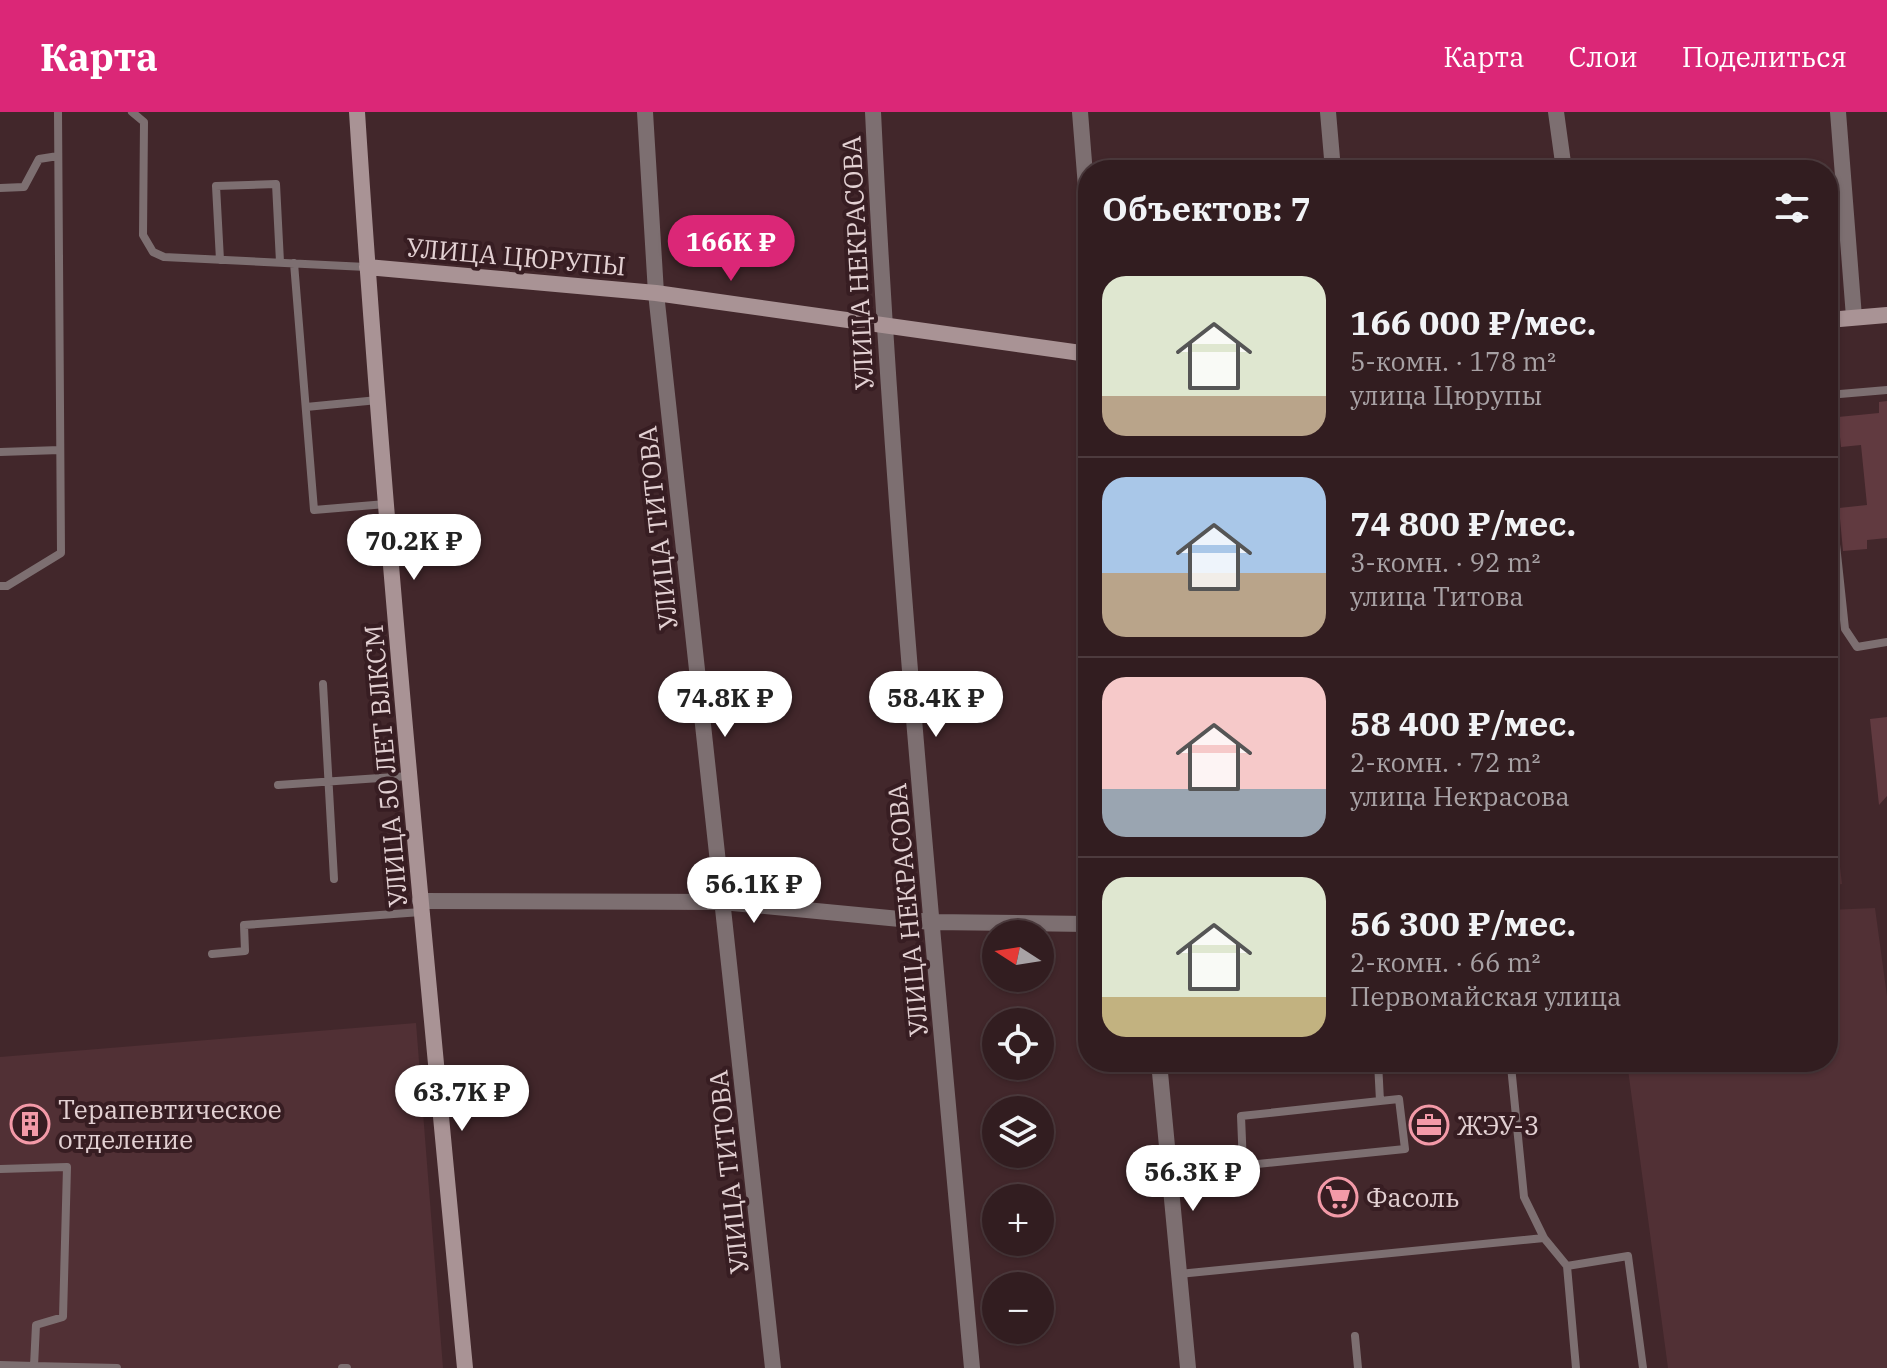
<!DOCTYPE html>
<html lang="ru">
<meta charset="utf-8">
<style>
body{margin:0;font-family:"IBM Plex Serif",serif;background:#3d2a2d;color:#f1f3f6;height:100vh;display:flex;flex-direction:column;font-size:30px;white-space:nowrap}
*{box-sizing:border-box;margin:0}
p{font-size:26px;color:#a8a2a5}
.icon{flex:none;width:44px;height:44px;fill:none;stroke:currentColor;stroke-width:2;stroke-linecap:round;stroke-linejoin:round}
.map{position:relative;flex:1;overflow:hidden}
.sheet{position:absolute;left:1078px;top:48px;width:760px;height:912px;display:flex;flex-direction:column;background:#321d20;border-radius:32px;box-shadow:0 2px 6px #0004,0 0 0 2px #4d3b3e}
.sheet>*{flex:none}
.needle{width:52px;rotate:282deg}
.fabs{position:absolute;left:982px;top:808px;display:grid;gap:16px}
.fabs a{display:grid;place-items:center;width:72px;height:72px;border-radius:50%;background:#321d20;box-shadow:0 2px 6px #0004,0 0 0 2px #4d3b3e;font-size:40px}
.price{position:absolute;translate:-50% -68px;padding:0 18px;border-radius:28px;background:#fff;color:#222;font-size:26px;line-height:52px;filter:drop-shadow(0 2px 4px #0008)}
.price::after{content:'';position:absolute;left:50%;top:48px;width:24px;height:18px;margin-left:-12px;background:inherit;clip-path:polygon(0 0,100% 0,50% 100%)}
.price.on{background:#db2777;color:#fff}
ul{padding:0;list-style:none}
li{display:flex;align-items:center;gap:24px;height:200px;padding:0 24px}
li+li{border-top:2px solid #4d3b3e}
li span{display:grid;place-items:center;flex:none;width:224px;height:160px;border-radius:24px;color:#555}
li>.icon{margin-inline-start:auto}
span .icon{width:96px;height:96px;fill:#fffc;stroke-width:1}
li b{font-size:34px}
h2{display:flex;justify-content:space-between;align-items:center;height:96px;padding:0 24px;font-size:34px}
header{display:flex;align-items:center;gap:48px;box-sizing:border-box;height:112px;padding:0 40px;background:#db2777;color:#fff}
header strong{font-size:38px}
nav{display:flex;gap:44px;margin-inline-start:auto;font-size:28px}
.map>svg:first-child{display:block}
</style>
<header>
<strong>Карта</strong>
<nav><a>Карта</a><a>Слои</a><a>Поделиться</a></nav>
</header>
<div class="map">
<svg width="1887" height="1256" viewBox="0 0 1887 1256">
<rect width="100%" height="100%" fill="#42272b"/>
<path fill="#513035" d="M1828,651L1842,772L1828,774Z
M1875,796L1887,884V1256H1668L1627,950H1828V798Z
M416,911L443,1256H0V945Z"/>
<path fill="#613a40" d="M1887,289V426L1867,428V437L1843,439L1839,396L1867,393L1861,333L1841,335L1838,305L1879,301V290Z
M1887,605V684L1879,693L1870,607Z"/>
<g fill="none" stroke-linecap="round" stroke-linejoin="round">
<path stroke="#7d6f71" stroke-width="8" d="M132,0L144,10L143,123L153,140L164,145L366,155
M0,76L24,75L39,47L58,44
M220,148L216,74L276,72L280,150
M294,151L314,398L386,392
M1828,283L1887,278
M306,295L378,288
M0,340L60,338
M1828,357L1845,517L1857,535L1887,530
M0,474H7L61,441L58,0
M323,572L334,767
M278,673L409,664
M212,842L245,839L244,813L421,800
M1501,950L1511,954L1524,1085L1544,1126L1567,1154L1628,1144L1643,1256
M1243,1054L1241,1004L1380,989
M0,1057L67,1055L63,1205L36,1213L34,1254L117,1256
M1170,1061L1405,1037L1399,987L1380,989L1378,950
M1567,1154L1576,1256
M1179,1162L1544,1126
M1355,1224L1358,1256
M0,1253L34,1254
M342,1256H347"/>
<path stroke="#7d6f71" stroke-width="16" d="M645,0L656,181L773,1256
M873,0C893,419 934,838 972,1256
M1080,0L1088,100
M1328,0L1333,58
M1556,0L1564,58
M1838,0L1854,205
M420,789L722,790L931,810L1088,812
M1159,950L1188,1256"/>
<path stroke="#a99395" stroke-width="16" d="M357,0C384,419 425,838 465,1256
M367,155L656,181L1088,242
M1828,208L1887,203"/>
</g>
<defs>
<g id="building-ring" transform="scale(2)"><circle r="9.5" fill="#371d22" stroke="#f39aa8" stroke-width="1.5"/><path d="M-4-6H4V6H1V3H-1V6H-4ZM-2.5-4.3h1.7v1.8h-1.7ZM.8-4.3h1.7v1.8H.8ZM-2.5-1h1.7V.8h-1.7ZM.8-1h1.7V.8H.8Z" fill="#f39aa8"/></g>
<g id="office-ring" transform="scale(2)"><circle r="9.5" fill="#371d22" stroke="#f39aa8" stroke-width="1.5"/><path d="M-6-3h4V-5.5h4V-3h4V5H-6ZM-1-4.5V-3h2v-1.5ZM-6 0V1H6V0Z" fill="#f39aa8"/></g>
<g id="supermarket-ring" transform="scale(2)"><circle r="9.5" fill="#371d22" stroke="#f39aa8" stroke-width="1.5"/><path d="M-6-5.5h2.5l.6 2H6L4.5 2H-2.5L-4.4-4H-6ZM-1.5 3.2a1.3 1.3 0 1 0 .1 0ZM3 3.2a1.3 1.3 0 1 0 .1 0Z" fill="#f39aa8"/></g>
</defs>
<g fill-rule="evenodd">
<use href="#building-ring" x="30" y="1012"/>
<use href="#office-ring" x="1429" y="1013"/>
<use href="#supermarket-ring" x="1338" y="1085"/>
</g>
<g text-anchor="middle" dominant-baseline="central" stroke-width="8" stroke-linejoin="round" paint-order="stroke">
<g font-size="26" fill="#e3d1d3" stroke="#371d22">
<text transform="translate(516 144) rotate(5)">УЛИЦА ЦЮРУПЫ</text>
<text transform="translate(857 151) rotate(-93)">УЛИЦА НЕКРАСОВА</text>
<text transform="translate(657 416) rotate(-96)">УЛИЦА ТИТОВА</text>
<text transform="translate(385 654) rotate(-95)">УЛИЦА 50 ЛЕТ ВЛКСМ</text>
<text transform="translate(907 798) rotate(-95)">УЛИЦА НЕКРАСОВА</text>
<text transform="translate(728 1060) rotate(-96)">УЛИЦА ТИТОВА</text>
</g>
<g font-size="26" fill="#e3d1d3" stroke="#371d22" text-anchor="start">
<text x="58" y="997">Терапевтическое<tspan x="58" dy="30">отделение</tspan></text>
<text x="1457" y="1013">ЖЭУ-3</text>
<text x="1366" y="1085">Фасоль</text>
</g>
</g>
</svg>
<div class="fabs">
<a><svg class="needle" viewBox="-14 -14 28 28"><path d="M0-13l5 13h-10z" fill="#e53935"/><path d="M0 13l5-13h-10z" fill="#a8a2a5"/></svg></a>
<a><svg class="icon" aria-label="locate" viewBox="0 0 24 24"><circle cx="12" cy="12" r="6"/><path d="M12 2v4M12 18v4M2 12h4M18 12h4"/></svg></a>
<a><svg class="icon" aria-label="layers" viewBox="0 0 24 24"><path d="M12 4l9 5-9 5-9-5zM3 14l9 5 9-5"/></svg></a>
<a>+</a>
<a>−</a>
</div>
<b class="price on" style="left:731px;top:171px">166K ₽</b>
<b class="price" style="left:414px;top:470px">70.2K ₽</b>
<b class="price" style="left:725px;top:627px">74.8K ₽</b>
<b class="price" style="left:936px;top:627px">58.4K ₽</b>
<b class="price" style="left:754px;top:813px">56.1K ₽</b>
<b class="price" style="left:462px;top:1021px">63.7K ₽</b>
<b class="price" style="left:1193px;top:1101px">56.3K ₽</b>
<section class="sheet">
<h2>Объектов: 7<svg class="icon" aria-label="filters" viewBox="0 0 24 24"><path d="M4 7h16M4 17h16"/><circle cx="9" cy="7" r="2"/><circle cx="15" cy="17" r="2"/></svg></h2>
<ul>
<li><span style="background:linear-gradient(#dfe7d0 75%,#b9a48a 0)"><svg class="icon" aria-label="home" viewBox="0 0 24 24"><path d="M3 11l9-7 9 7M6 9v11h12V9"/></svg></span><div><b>166 000 ₽/мес.</b><p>5-комн. · 178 m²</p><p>улица Цюрупы</p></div></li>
<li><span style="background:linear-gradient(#a9c7e8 60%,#b9a48a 0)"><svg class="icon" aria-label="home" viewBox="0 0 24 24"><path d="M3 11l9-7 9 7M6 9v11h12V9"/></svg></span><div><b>74 800 ₽/мес.</b><p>3-комн. · 92 m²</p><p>улица Титова</p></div></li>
<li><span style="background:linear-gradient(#f6c9c9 70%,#9aa5b1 0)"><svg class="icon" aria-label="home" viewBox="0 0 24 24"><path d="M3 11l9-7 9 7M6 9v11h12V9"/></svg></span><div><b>58 400 ₽/мес.</b><p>2-комн. · 72 m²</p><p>улица Некрасова</p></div></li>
<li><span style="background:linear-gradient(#dfe7d0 75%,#c2b280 0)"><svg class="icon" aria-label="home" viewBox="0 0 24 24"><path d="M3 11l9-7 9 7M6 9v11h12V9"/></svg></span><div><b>56 300 ₽/мес.</b><p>2-комн. · 66 m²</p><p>Первомайская улица</p></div></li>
</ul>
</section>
</div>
